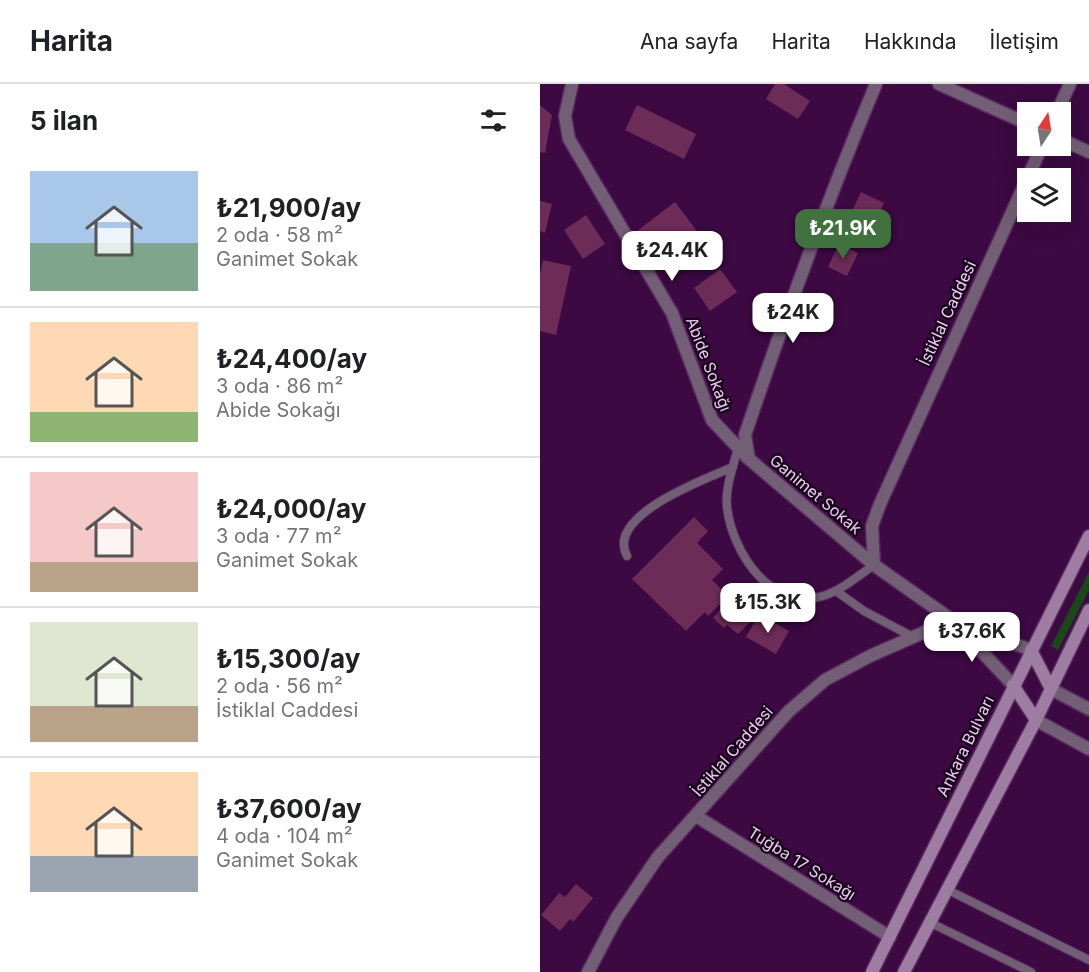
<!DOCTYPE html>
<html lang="tr">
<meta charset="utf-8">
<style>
body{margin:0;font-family:Inter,sans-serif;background:#f2f2f2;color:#202124;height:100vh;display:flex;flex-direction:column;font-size:22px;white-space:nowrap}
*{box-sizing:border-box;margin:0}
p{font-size:20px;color:#757577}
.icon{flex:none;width:33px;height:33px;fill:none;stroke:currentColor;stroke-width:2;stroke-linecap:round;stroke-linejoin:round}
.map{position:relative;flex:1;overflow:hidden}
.sheet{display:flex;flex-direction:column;background:#fff;width:540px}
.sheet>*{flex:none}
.needle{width:39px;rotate:12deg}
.tools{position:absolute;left:477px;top:18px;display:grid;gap:12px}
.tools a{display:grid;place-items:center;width:54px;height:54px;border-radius:0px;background:#fff;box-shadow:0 6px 24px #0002;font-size:30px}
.price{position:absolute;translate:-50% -51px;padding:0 14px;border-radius:12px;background:#fff;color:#222;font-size:20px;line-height:39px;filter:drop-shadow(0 2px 3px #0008)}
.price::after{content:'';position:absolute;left:50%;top:36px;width:18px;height:14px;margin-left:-9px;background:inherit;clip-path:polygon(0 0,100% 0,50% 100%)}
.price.on{background:#427140;color:#fff}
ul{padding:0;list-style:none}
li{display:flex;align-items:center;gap:18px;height:150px;padding:0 30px}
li+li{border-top:2px solid #e0e0e0}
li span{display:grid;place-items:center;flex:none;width:168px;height:120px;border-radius:0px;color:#555}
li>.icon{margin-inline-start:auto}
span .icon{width:72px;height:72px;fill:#fffc;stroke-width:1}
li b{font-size:26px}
h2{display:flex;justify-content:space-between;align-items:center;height:72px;padding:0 30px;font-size:26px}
header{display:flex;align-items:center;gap:36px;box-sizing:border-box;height:84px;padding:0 30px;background:#fff;border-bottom:2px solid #e0e0e0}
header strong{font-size:28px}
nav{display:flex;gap:33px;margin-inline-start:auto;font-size:21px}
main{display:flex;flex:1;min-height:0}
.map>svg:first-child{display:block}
</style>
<header>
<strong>Harita</strong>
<nav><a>Ana sayfa</a><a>Harita</a><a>Hakkında</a><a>İletişim</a></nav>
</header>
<main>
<section class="sheet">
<h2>5 ilan<svg class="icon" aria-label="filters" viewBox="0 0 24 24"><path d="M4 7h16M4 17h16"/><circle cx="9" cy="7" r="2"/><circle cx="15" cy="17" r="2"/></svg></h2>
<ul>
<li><span style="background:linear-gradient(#a9c7e8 60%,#7fa58c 0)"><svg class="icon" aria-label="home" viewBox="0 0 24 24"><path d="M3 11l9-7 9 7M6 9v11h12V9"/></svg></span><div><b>₺21,900/ay</b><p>2 oda · 58 m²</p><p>Ganimet Sokak</p></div></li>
<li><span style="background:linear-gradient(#ffd9b3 75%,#8fb573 0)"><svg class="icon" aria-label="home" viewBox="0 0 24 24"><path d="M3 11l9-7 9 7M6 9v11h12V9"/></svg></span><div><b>₺24,400/ay</b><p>3 oda · 86 m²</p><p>Abide Sokağı</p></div></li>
<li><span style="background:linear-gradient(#f6c9c9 75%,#b9a48a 0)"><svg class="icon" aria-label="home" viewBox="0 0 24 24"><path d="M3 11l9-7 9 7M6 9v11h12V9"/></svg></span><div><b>₺24,000/ay</b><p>3 oda · 77 m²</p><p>Ganimet Sokak</p></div></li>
<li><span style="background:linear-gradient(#dfe7d0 70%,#b9a48a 0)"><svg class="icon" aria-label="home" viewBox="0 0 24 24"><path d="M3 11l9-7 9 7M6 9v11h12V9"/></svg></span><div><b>₺15,300/ay</b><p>2 oda · 56 m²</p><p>İstiklal Caddesi</p></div></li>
<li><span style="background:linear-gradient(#ffd9b3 70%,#9aa5b1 0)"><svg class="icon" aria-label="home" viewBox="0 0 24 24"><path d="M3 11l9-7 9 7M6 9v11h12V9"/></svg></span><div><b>₺37,600/ay</b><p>4 oda · 104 m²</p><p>Ganimet Sokak</p></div></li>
</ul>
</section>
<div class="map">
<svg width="549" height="888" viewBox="0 0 549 888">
<rect width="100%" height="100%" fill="#3c0943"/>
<path fill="#1a4816" d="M549,488V506L518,566L511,562Z"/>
<path fill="#6d2b57" d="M235,0H244L270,17L258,35L226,15Z
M0,21L12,31L5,69L0,68Z
M97,21L156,50L144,75L85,46Z
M321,108L344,119L331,147L308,136Z
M0,117L12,120L5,149L0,147Z
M135,118L166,159L134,183L123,168L113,176L93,150Z
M46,131L65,160L43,175L24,146Z
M299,160L318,169L307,192L288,183Z
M3,176L31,182L16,251L0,247V190Z
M180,185L197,208L170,227L154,204Z
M154,433L168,447L157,459L183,485L172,496L188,512L168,532L165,528L146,547L92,495Z
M192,512L204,523L199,528L210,538L198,550L187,541L184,544L173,534Z
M219,530L249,547L236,570L206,553Z
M36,800L53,814L33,838L30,835L20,847L1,831L19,809L25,813Z"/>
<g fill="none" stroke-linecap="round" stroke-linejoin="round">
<g stroke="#58285e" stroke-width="10">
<path id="service" d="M198,364C193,383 185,404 187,423C192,468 231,528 283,512C302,506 318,492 334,481
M87,472C65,431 166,395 193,383
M296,507L324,527L373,553
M406,805L549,876
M389,838L491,888"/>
</g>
<g stroke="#58285e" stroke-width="15">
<path id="minor" d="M32,0L25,32L29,55L132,229L172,336L208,374
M399,0L488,40
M520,55L549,68
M334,481L209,375L205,351C245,232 288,115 336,0
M156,732L350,853
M48,888L77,833L118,773L249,627L285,596L330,572L412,536"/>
</g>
<g stroke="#58285e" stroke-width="15">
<path id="tertiary" d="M517,28L530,0
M416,538L491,566
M473,601L412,536L334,481L332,442L340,420L502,62
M511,605L549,625
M496,636L549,665"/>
</g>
<g stroke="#58285e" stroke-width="15">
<path id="secondary" d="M491,566L511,605
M473,601L496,636
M332,888L549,452
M364,888L496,636L549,526"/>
</g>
<use href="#service" stroke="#725e75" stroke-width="8"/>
<use href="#minor" stroke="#725e75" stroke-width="12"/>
<use href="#tertiary" stroke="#725e75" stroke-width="12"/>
<use href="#secondary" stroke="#9d7da2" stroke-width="12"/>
</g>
<g text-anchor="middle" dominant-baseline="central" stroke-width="4.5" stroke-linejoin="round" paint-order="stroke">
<g font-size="16" fill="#eacdee" stroke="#18051c">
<text transform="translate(407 229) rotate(-65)">İstiklal Caddesi</text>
<text transform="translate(169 280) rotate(69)">Abide Sokağı</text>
<text transform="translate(276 410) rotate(40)">Ganimet Sokak</text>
<text transform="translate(425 662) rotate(-64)">Ankara Bulvarı</text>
<text transform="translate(192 667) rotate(-49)">İstiklal Caddesi</text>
<text transform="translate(262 779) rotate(32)">Tuğba 17 Sokağı</text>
</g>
</g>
</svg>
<div class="tools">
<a><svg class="needle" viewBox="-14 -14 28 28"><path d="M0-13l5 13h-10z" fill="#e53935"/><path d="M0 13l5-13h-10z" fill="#757577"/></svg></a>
<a><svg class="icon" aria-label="layers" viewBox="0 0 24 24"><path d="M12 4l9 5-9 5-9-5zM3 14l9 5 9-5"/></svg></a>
</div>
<b class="price on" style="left:303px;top:176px">₺21.9K</b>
<b class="price" style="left:132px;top:198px">₺24.4K</b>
<b class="price" style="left:253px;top:260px">₺24K</b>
<b class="price" style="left:228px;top:550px">₺15.3K</b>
<b class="price" style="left:432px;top:579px">₺37.6K</b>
</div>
</main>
